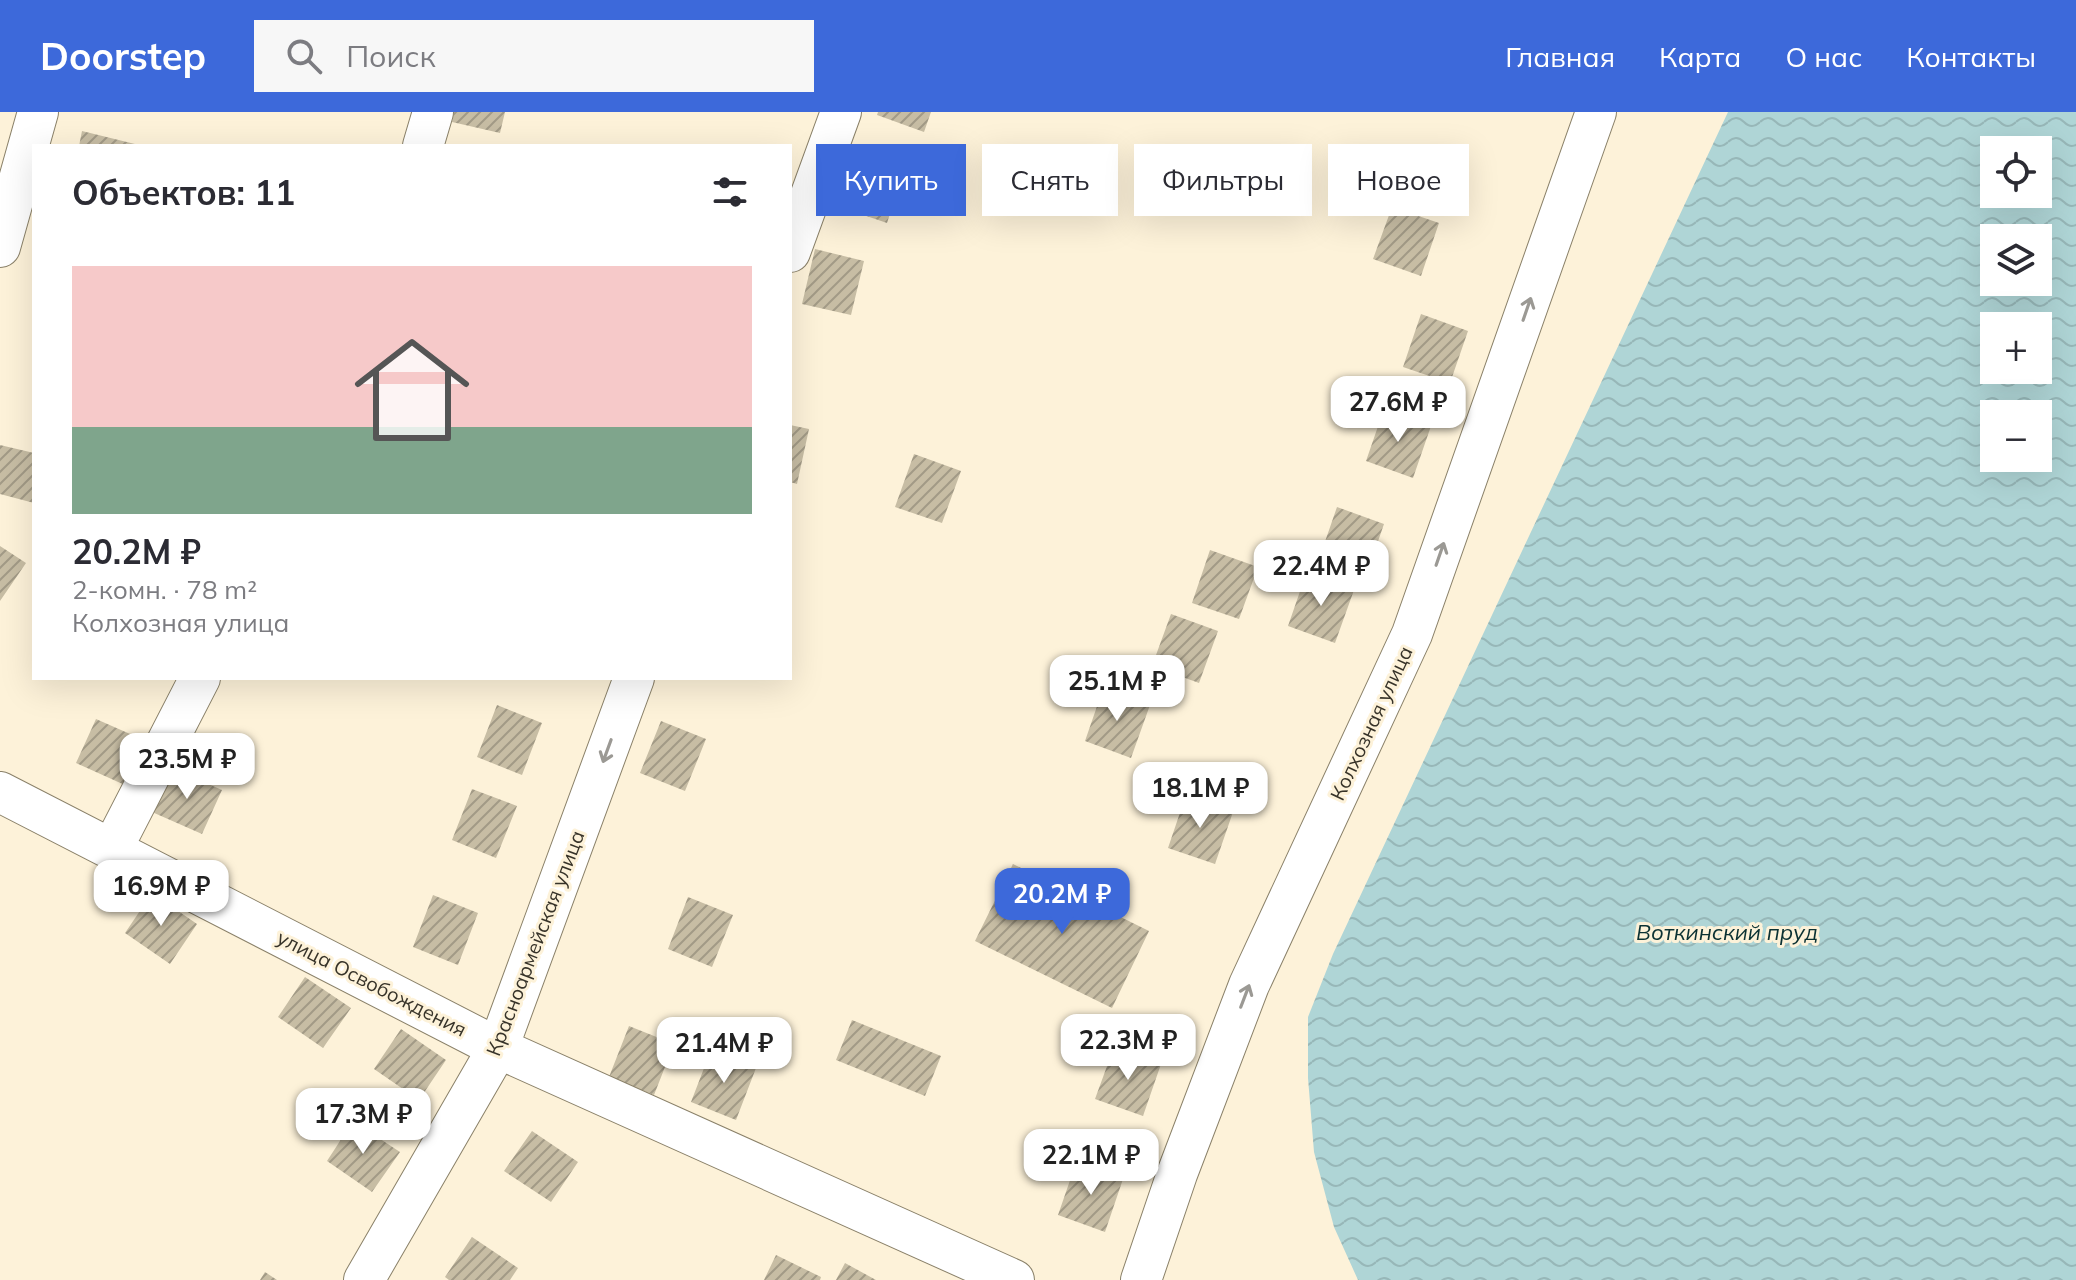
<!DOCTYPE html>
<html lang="ru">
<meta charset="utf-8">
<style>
body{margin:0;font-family:Mulish,sans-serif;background:#f7f7f7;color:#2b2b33;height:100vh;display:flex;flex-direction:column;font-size:30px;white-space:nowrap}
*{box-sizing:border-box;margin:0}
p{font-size:26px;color:#7c7c81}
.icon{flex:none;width:44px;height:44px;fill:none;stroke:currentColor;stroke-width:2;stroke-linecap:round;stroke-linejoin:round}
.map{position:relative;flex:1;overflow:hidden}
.drawer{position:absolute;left:32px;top:32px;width:760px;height:536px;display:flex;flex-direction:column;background:#fff;border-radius:0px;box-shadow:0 8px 32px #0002}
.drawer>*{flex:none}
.top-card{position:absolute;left:816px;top:32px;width:760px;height:72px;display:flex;gap:16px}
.controls{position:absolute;left:1980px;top:24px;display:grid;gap:16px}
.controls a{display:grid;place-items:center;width:72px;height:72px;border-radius:0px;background:#fff;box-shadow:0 8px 32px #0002;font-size:40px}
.price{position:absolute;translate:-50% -68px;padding:0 18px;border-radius:16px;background:#fff;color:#222;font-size:26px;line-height:52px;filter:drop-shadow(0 2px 4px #0008)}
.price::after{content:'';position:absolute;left:50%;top:48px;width:24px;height:18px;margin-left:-12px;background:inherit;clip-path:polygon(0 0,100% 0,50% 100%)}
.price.selected{background:#3d69da;color:#fff}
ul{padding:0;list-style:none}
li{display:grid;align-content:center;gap:16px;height:424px;padding:0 40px}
li span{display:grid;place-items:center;height:248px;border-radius:0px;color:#555}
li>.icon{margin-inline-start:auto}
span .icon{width:144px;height:144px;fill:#fffc;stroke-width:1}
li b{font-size:34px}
h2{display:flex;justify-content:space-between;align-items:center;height:96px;padding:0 40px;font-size:34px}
.pill{padding:0 28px;border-radius:0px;background:#fff;box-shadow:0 8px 32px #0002;font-size:28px;line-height:72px}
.pill.selected{background:#3d69da;color:#fff}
header{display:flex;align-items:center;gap:48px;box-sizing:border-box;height:112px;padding:0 40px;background:#3d69da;color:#fff}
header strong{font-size:38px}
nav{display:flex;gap:44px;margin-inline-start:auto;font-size:28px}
.search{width:560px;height:72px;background:#f7f7f7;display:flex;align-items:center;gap:20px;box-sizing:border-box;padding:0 28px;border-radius:0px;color:#7c7c81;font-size:30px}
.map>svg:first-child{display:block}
</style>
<header>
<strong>Doorstep</strong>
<div class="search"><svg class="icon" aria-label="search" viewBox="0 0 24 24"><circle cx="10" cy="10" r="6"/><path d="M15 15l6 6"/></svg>Поиск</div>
<nav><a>Главная</a><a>Карта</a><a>О нас</a><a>Контакты</a></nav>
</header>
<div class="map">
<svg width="2076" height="1168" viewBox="0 0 2076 1168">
<defs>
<pattern id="water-waves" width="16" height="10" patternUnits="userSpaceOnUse" patternTransform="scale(2)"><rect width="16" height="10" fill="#afd5d6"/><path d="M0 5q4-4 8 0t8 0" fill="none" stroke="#97b7b8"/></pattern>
<pattern id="building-hatch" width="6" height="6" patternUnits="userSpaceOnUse" patternTransform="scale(2)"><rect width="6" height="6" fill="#c7bda4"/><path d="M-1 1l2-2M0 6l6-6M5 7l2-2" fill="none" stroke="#a29a86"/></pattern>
</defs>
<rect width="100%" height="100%" fill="#fdf2d9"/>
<path fill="url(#water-waves)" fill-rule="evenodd" d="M1728,0H2076V1168H1358L1334,1115L1314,1040L1308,966V905L1333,842ZM1994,38H2038V82H1994ZM1994,126H2038V170H1994ZM1994,214H2038V258H1994ZM1994,302H2038V346H1994Z"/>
<path fill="url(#building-hatch)" d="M454,0H505L500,21L452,10Z
M878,0H931L924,20L877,3Z
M82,19L139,33V34H79Z
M857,42L904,58L887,111L840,95Z
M1392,95L1439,111L1421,164L1373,147Z
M815,137L864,149L851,203L802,192Z
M1421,202L1468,219L1450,271L1403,255Z
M1384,297L1431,314L1413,366L1366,349Z
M790,313L809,317L797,372L790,370Z
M0,333L34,341V391L0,382Z
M914,342L961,359L942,411L895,395Z
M1337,395L1384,412L1366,464L1319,447Z
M0,434L26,451L0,489Z
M1210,438L1258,455L1239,507L1192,491Z
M1306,462L1354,478L1335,531L1288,514Z
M1171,502L1218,519L1199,571L1152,554Z
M1103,577L1150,593L1131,646L1085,629Z
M497,593L542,611L522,663L477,645Z
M96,607L146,629L127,674L76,651Z
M661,609L706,627L685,679L640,661Z
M172,656L222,678L202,722L152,700Z
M472,677L517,694L496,746L452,728Z
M1186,683L1233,700L1215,752L1168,736Z
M1013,752L1149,819L1112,896L975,829Z
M152,781L197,812L170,852L125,821Z
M433,783L478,801L458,853L413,835Z
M688,785L733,803L712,855L668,837Z
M305,865L351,896L323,936L278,905Z
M852,908L941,944L925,984L836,948Z
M629,914L674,932L654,983L609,965Z
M401,917L446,948L419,988L374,957Z
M1114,935L1161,952L1143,1004L1095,987Z
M711,938L756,956L736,1008L691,990Z
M353,1009L400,1040L372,1080L327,1049Z
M532,1019L578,1050L551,1090L504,1059Z
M1076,1051L1123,1067L1105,1120L1058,1103Z
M472,1125L518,1156L510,1168H449L445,1165Z
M776,1143L821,1165L820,1168H764Z
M845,1151L876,1168H836Z
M265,1160L277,1168H260Z"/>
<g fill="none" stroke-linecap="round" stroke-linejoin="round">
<g stroke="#8a8169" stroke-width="42">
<path id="minor" d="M423,34L433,0
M0,135L38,0
M790,140L841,0
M0,680L498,936L1014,1168
M112,737L200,566
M364,1168L498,936L634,566
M1141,1168L1177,1062L1249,873L1412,522L1596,0"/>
</g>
<use href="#minor" stroke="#fff" stroke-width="40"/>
</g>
<defs><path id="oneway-shaft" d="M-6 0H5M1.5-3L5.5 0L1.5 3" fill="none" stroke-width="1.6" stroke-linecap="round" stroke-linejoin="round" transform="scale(2)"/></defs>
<g stroke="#9b9994">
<use href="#oneway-shaft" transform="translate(1527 197) rotate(-71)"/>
<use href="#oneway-shaft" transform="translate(1440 442) rotate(-71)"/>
<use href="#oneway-shaft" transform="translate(607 639) rotate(110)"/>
<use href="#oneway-shaft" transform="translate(1245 884) rotate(-69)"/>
</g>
<g text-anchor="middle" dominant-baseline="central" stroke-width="6" stroke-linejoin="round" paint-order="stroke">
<g font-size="20" fill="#373329" stroke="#fdf2d9">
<text transform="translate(1371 611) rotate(-65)">Колхозная улица</text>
<text transform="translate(535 831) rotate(-69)">Красноармейская улица</text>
<text transform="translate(372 871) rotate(27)">улица Освобождения</text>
</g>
<g font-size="22" font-style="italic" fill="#0b3133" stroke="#fdf2d9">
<text x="1727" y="820">Воткинский пруд</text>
</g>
</g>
</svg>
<div class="controls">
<a><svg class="icon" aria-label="locate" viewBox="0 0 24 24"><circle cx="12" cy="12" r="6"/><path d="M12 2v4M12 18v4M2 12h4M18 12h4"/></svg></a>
<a><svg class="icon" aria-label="layers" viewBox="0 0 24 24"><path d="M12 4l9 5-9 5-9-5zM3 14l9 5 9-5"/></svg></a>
<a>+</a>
<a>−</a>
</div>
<b class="price" style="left:1398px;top:332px">27.6M ₽</b>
<b class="price" style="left:1321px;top:496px">22.4M ₽</b>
<b class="price" style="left:1117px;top:611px">25.1M ₽</b>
<b class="price" style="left:187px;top:689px">23.5M ₽</b>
<b class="price" style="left:1200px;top:718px">18.1M ₽</b>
<b class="price" style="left:161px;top:816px">16.9M ₽</b>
<b class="price selected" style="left:1062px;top:824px">20.2M ₽</b>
<b class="price" style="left:1128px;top:970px">22.3M ₽</b>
<b class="price" style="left:724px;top:973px">21.4M ₽</b>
<b class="price" style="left:363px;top:1044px">17.3M ₽</b>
<b class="price" style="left:1091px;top:1085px">22.1M ₽</b>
<div class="top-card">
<a class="pill selected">Купить</a>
<a class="pill">Снять</a>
<a class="pill">Фильтры</a>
<a class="pill">Новое</a>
</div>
<section class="drawer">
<h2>Объектов: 11<svg class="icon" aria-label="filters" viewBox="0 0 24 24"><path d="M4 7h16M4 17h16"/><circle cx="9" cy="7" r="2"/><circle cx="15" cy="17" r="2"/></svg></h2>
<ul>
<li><span style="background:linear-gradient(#f6c9c9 65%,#7fa58c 0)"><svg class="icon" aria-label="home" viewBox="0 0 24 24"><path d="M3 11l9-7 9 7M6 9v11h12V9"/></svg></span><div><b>20.2M ₽</b><p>2-комн. · 78 m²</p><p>Колхозная улица</p></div></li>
</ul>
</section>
</div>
